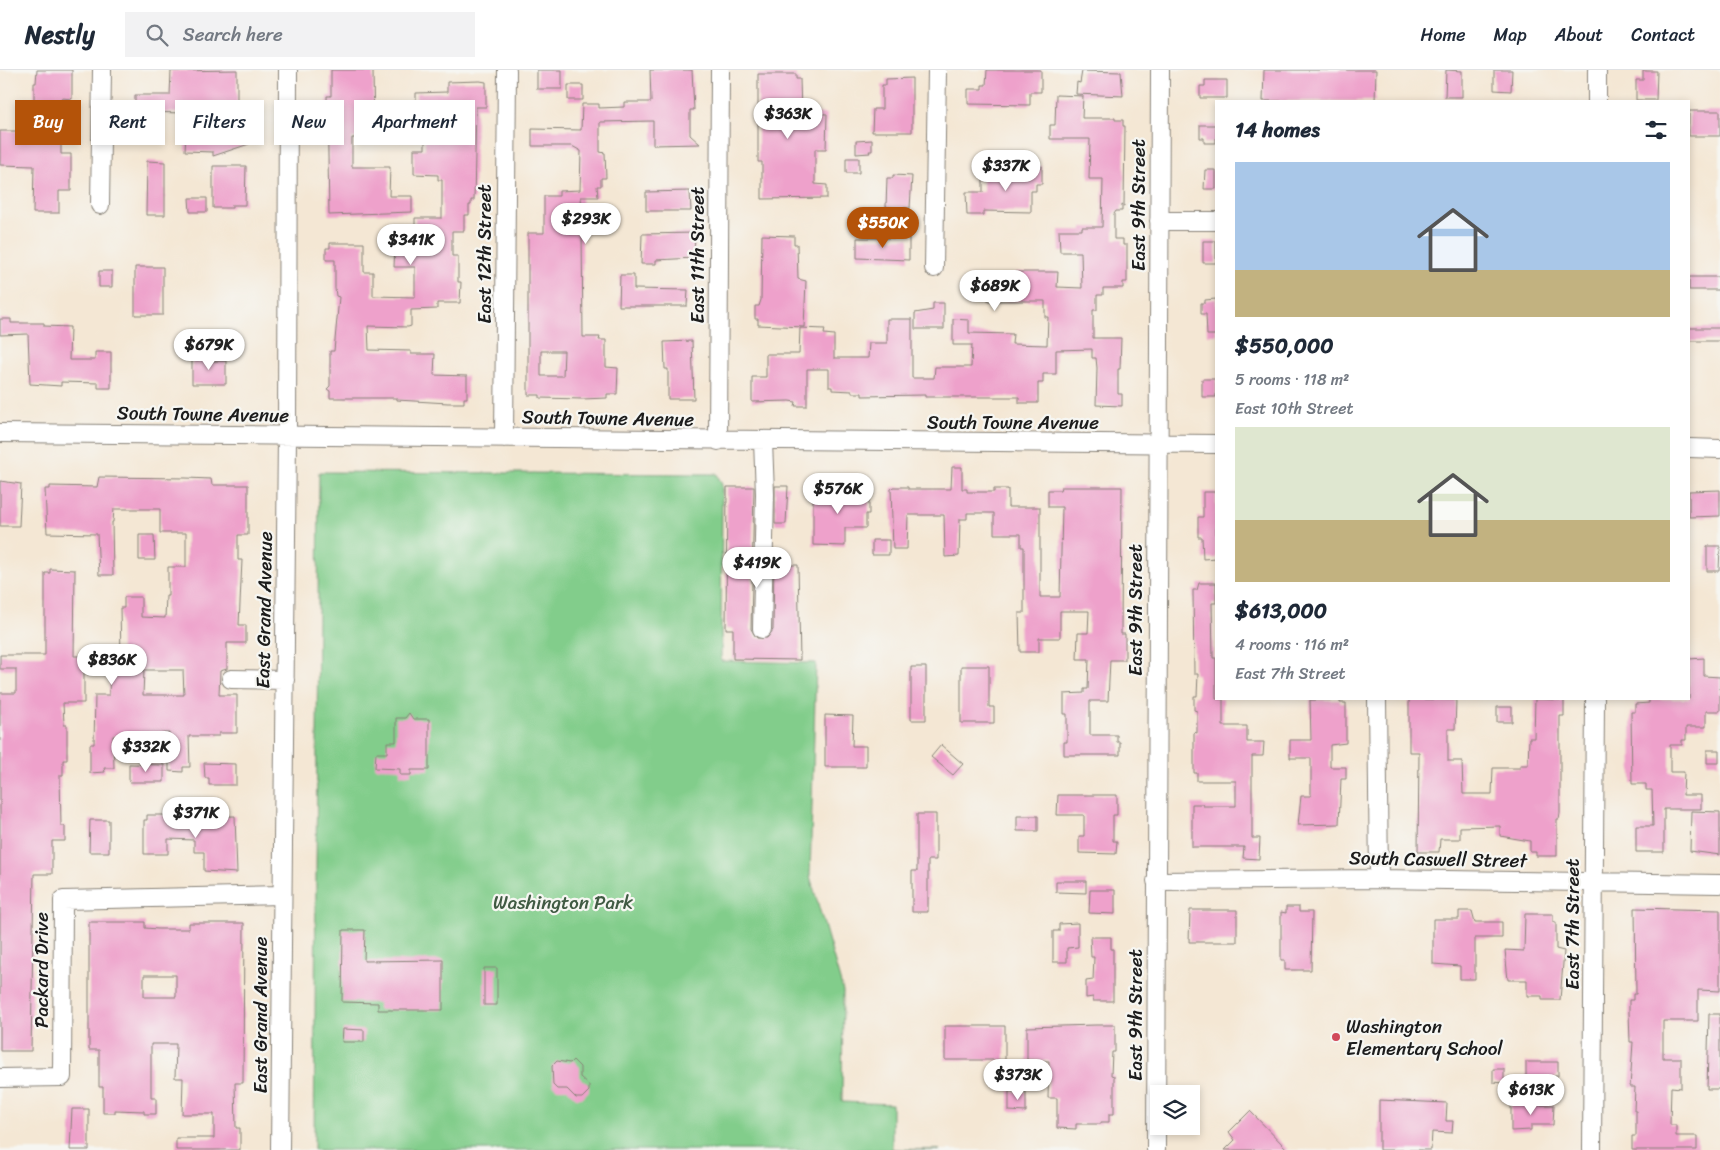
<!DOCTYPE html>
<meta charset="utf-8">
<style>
body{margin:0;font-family:Sriracha,sans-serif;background:#f2f2f3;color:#1f2937;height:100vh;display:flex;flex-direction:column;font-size:19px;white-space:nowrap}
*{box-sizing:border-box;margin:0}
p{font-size:16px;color:#747a83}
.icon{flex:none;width:28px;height:28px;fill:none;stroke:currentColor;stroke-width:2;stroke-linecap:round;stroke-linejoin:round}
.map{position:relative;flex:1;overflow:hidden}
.details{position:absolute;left:1215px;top:30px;width:475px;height:600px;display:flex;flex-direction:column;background:#fff;border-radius:0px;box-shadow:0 2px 8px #0003}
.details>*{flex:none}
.guide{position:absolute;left:15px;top:30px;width:475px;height:45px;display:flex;gap:10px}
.buttons{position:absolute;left:1150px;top:1015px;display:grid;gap:10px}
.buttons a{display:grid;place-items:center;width:50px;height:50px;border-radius:0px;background:#fff;box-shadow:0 2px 8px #0003;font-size:25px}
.price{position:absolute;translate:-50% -42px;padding:0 11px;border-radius:18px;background:#fff;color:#222;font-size:16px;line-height:32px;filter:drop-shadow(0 1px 2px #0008)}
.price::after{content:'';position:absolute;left:50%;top:30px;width:15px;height:11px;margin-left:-8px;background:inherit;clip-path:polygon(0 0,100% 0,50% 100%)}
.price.active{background:#b45309;color:#fff}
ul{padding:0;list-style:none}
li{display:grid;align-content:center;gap:10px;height:265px;padding:0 20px}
li span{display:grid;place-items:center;height:155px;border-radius:0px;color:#555}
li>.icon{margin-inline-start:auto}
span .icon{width:90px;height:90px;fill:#fffc;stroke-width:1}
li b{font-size:21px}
h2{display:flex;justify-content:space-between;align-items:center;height:60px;padding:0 20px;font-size:21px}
.pill{padding:0 18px;border-radius:0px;background:#fff;box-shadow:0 2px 8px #0003;font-size:18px;line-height:45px}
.pill.active{background:#b45309;color:#fff}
header{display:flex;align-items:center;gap:30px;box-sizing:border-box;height:70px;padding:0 25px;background:#fff;border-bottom:1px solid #e0e1e3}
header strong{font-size:24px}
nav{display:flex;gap:28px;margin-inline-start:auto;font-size:18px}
.search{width:350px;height:45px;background:#f2f2f3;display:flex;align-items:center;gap:12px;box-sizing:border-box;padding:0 18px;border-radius:0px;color:#747a83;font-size:19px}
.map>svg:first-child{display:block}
</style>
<header>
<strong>Nestly</strong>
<div class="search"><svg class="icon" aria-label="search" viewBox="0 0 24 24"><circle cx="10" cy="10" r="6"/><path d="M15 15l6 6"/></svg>Search here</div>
<nav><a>Home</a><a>Map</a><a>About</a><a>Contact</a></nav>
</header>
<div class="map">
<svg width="1720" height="1080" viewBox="0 0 1720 1080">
<rect width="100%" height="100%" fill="#f6f6f2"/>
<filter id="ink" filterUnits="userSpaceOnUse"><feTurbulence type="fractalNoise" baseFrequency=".02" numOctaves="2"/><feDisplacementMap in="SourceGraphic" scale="10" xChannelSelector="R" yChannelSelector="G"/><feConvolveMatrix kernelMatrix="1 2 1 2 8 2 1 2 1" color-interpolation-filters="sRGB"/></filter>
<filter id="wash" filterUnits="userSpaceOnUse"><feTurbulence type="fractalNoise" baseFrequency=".0096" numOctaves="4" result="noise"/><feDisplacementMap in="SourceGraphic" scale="20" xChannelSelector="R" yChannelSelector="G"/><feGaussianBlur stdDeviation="1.12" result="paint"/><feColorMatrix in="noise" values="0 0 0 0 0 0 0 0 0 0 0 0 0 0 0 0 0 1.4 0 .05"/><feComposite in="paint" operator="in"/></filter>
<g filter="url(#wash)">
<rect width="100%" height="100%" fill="#f4e7d4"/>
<path fill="#82cd8b" stroke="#4f7454" d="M319,402L717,404L722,415L721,591L816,593L810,806L843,921L842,1032L892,1034V1079L940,1080H314Z"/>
<g id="blocks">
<path fill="#eea1cb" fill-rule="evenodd" d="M37,0H72V29L61,28V84H71V121H59V143H33L34,96L0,95V61H34V13H36Z
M237,0V34H234L235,56H248L249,74L213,86V82L185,81L187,43L135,42V25H170L171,1Z
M331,0H373L374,68H352V97H390L389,126H412V142L329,145L327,26H331Z
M537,0H562V19H537Z
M650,0H692L694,40H690V65L700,74L653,75V51L600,52V82L605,83L606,108H601V116H597L598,127H581L582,140L571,141L570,163H582L583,267H600L599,270H606V297L618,298L617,324H607V328L582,329L540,328V325H528V163H544V126H559V121L580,120L581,81L572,76H532V59L581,60L582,34H599V38L624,37V32H651ZM541,281H564L563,306H541Z
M987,0H1041V22H1030V35L968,34V19H982V15H986Z
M1264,0H1376L1375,31H1263Z
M1446,0L1462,1V27H1445Z
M1494,0H1512L1511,21L1494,20Z
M1082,1L1121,2L1123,26L1076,24L1077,12L1080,13Z
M1643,1H1657L1656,30H1636V10H1643Z
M758,4H796V9H800L801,43L827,44L826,79H815V114L827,115V128L762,129V92H758Z
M912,8V62H872L873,39H882V15H886V9Z
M1205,10H1227V28H1200V16H1205Z
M480,11L486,12V37H476L474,130H471V135H469V145H464V161H452V186H458V212H461L460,233H437V239L411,240V256L408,257L368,256L369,280L411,281V284H435L434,305L467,306V328H464V333H448L397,330V328H330V321L327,319L330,316V281H334L339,227L336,226L335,218V190H326V178H330V173H364V202H373V226L415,227V197H394L395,175L415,176V148H442V110H438V105L414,104V79H425V45H416V23L447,22V12Z
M568,15H583V30H568Z
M1056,25L1083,26L1082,48H1115V50H1123V56H1125L1124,136L1122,135V141H1116L1114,144V169H1123V175H1127V212H1123V218H1103V225H1097V240H1093V268H1121L1120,299H1118V324H1122V336L1096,335L1097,298L1096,288H1092V279L1056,280V304H1043V313H1038V333H1019V327H925V325L862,326V323H852V321L832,320V317H829V299H807V336H795L796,332L789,331L752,332V307H766V284H799L800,258L825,259L824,264L834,265V288H868L869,273H887V249H912V308H934L935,297H971L972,275H953V249L969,250V263L1013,264L1012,274L1047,275L1048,247H1045V231H988L989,211H1016V202H1058L1057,217L1082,218L1081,182H1060L1059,160H1082V157H1102L1103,109H1089L1090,69H1050V55H1055Z
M1689,41H1720V66H1689Z
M1200,55H1216V73H1204V68H1200Z
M872,70V81H869L870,83L856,84V71Z
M846,88H859V103H846Z
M147,91L165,92V145H146Z
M213,96H246L245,135H232V138H213Z
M1011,96H1042V114H1036V121H1031V142L983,141V145H967L966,122H983V108L1011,107Z
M1205,100H1216V119H1204Z
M893,105L912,106L910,138L886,137L887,108H893Z
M690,121L691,141H646V122Z
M189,128H207V142H190Z
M695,163L694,188L656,190V194H641L642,164Z
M762,165L794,166V174H797L798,209L806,211L804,257L758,255V249H755V236H759L761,230Z
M857,168H909V190L857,188Z
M1203,171H1216V193H1203Z
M135,197H163V245H135Z
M99,201H112V217H99Z
M620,205H634V219L688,220L687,236H619Z
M1689,207H1720V220H1689Z
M1216,229V265H1207L1206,244H1201V233H1205V230Z
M933,233H944V259H915V243L933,240Z
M0,249H11V253H44V256L70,257L69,290H95V282H111V318H98V313L61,312V316L30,314L28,264L0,265Z
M1689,258H1720V271H1689Z
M692,271L694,329H668V299H665L664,272Z
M199,286H212V291H226V314H192V290H199Z
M1202,309H1216V327H1202Z
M952,397H962V419H967V422H994V419H1008V437H1040V527H1060L1062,437H1048V420H1060L1061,417H1122L1121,564H1125V590H1110L1108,631H1090V665H1117V672H1120V685H1064V672H1067V644H1064V624L1084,623V619H1088L1089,589H1077L1078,563H1088L1089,541H1060V568H1039V582H1020L1019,543H1024V477H1021V464H994V443H967V449H960L959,486L945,487L944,445H908L907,479H893L891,419L893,417H908V419H951Z
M99,407L186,408L211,409L212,415H248V465H238V490H242L239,555H246V573H227V599L220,601L219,625H237V663H219V666H189L190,697H183V702L169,701V663L113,666L114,698H104L105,702L90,703V674H94L95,625H109L110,600H84V633H63L64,655H67V690H63V705H60L61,756H65V771H52V804H34L31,981H0V623H16V599H0V585H45V503H50V499L75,500L74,586H121L120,538H124V527H141V547L165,548L166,526H168V497H186V463H160V439H114L113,452H112L113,505H99L97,464L47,463L45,419H50V416L97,417ZM144,600H183L184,625H143Z
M0,411L21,414L19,456H0Z
M775,416H788L786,454H775Z
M727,417H754L751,559L757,568H767L773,560L774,495H798L800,590L733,589V559H726Z
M856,419H869V444H866V458H845V476L813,475V423H820V421Z
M1720,420V446L1689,447V421Z
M1203,422H1216V488L1203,489L1202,467H1198V447H1203Z
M139,465H154L155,490H139Z
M872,470H889V485H872Z
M1707,476H1720L1719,501H1707Z
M1199,513H1216V533H1212L1213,588H1216V629H1223V656H1247V672H1264L1263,686H1252V768H1260L1259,789L1243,788L1244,777H1192V734H1203V736H1236V711H1197V703H1194V662L1197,663V641L1194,640V626H1197L1198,604H1194L1193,520H1197Z
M1704,588V606L1720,607V641H1706V657H1686V670H1682V675H1670V702H1684L1683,725H1701V739H1664V782H1636V756H1653L1652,720H1646V714H1632L1631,642H1635V634L1649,633V629H1689V589Z
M961,596H989V637H994V653H961Z
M911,597H926V650H911Z
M1414,629L1456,630L1455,659H1448V691H1462L1463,724H1492L1493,698H1520V695H1528L1529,668H1534L1535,629L1564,630V646H1560V743L1559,749H1557V786H1536V782H1530V771L1500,766V756L1460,757V769H1440L1439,782H1418L1419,682H1409V630Z
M1310,630H1340V633H1346V673L1330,675V697H1346V709H1341L1339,754L1298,755L1301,726H1311V688H1290V670H1311Z
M1497,637H1512V652H1497Z
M409,643L413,649H429V700H411V705H400V699L375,698L376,683H387V672H396V648H405Z
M825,645L853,646L852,676H866V697H825Z
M941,675L963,694L953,705L931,687Z
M1707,680H1719V693H1707Z
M204,693L236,694V715H209V708H205Z
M129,694L164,695V712H129Z
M1058,725H1117V745H1113V771H1117L1116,784L1079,783V766H1084V745H1057Z
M1691,741L1720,742V785L1690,781Z
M917,744H936V790H928V842H912V801H917Z
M147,745H166V748L235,746L237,803L204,801V782H194V770L168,769V784H144V750H147Z
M1017,746H1038V761H1017Z
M90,750H109V782H89Z
M1056,811H1086V823L1056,822Z
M1090,820H1115V844L1089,843Z
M1286,837H1299V842H1312L1311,900H1285V890H1281V842L1286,843Z
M1635,838L1720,840V921L1698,920V951H1663V988H1681V1018L1671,1017L1670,1055H1676V1066H1697V1080H1632V1066H1636V1041H1634L1635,1017H1630L1633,972H1630L1629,942V930H1633V924H1636Z
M1190,840H1237V872H1189Z
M1459,841H1472L1475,852H1502V868H1475V909H1460V896L1433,894V849H1459Z
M1525,844H1553V852H1556V879L1564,881L1560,930H1542V926H1527V910H1508L1505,880L1524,881Z
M89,852H145V858L158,859H189V853H244L243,1013H235L236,1058H240V1080H176V1068H214V1044H182L183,1008H175L176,974H151V1028H156V1044H144V1041L115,1040V1043H103V1017H99V980H89ZM144,905H176V927H144Z
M1078,853V877L1067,878V892H1053V861H1059V854Z
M343,860H365L364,891L443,890V940H378V933L342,932Z
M1090,867H1111V879H1113V931H1093V927L1086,928V911L1093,910L1094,887H1091Z
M484,898H497V935H484Z
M1709,944H1720V1019H1707Z
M1096,955H1115V982H1112L1111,1005L1114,1006V1044H1109V1052H1101V1054H1076V1059L1057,1058V1028H1048L1049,991L1027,990V957Z
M945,956H1005V990H945Z
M343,959L364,960V972H342Z
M573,990L580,997V1007L589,1015V1021L582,1028H576L567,1019H557L553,1015L552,996L557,991L570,993Z
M1526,992H1558V1006H1555V1014L1526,1013Z
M1493,999H1504V1013L1493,1012Z
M1009,1021L1026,1022V1042L1009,1041Z
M1379,1030L1447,1033L1446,1051H1453L1452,1063L1432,1062L1431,1080H1379Z
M1511,1035H1554L1553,1055H1531V1060L1511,1061Z
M72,1039H89V1080H70Z
M1250,1041L1288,1080H1225L1235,1070L1229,1062Z"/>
</g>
</g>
<g filter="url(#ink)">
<use href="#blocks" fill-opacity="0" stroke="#888278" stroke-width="1"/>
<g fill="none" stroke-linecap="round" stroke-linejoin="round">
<g stroke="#888278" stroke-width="20">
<path id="minor" d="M1597,31V0
M100,135L102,0
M1159,151H1216
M934,198L937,0
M0,363L1216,374
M504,368L507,0
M718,371L720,0
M1689,378L1720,379
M762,559L765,424L763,371
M231,609L285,610
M1377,629L1379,809
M1156,811L1379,809L1720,814
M0,1008L62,1007L63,830L282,825
M280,1080L287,366L288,0
M1156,1080L1160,0
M1592,1080L1595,629"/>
</g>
<use href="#minor" stroke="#fff" stroke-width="18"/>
</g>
</g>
<circle fill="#d1495b" stroke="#f6f6f2" stroke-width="2" cx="1336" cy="967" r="5"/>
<g text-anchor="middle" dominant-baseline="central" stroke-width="4.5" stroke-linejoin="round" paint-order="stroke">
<g font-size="19" fill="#1c1c1c" stroke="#f6f6f2">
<text transform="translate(1138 135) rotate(-90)">East 9th Street</text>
<text transform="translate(484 184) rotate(-90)">East 12th Street</text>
<text transform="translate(697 185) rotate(-90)">East 11th Street</text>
<text transform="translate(203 344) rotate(1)">South Towne Avenue</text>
<text transform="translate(608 348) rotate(1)">South Towne Avenue</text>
<text x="1013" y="352">South Towne Avenue</text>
<text transform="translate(264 540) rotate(-89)">East Grand Avenue</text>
<text transform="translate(1135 540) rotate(-90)">East 9th Street</text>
<text transform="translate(1438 789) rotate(1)">South Caswell Street</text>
<text transform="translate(1572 854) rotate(-90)">East 7th Street</text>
<text transform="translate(41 900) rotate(-90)">Packard Drive</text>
<text transform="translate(260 945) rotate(-90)">East Grand Avenue</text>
<text transform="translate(1135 945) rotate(-90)">East 9th Street</text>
</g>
<g font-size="19" fill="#405a43" stroke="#f6f6f2">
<text x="563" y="832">Washington Park</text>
</g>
<g font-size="19" fill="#1c1c1c" stroke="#f6f6f2" text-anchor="start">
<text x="1346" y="956">Washington<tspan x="1346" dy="22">Elementary School</tspan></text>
</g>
</g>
</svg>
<div class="buttons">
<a><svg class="icon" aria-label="layers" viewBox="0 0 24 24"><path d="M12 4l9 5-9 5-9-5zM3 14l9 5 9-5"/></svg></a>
</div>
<b class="price" style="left:788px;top:70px">$363K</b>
<b class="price" style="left:1006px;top:122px">$337K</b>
<b class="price" style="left:586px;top:175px">$293K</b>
<b class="price active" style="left:883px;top:179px">$550K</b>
<b class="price" style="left:411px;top:196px">$341K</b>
<b class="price" style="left:995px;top:242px">$689K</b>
<b class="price" style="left:209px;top:301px">$679K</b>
<b class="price" style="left:838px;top:445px">$576K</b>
<b class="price" style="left:757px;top:519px">$419K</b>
<b class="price" style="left:112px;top:616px">$836K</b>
<b class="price" style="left:146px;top:703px">$332K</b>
<b class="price" style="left:196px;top:769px">$371K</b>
<b class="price" style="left:1018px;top:1031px">$373K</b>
<b class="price" style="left:1531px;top:1046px">$613K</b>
<div class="guide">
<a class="pill active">Buy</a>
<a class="pill">Rent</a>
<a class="pill">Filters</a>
<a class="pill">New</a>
<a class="pill">Apartment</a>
</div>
<section class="details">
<h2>14 homes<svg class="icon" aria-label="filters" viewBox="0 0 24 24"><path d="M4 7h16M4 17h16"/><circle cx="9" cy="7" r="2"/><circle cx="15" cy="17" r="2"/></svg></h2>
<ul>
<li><span style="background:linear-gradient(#a9c7e8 70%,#c2b280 0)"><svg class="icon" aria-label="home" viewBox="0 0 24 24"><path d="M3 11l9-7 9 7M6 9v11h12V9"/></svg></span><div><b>$550,000</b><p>5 rooms · 118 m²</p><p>East 10th Street</p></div></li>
<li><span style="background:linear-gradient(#dfe7d0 60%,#c2b280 0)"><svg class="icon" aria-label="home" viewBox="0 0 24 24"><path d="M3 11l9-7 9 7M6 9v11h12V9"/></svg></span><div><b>$613,000</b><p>4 rooms · 116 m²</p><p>East 7th Street</p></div></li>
</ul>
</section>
</div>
